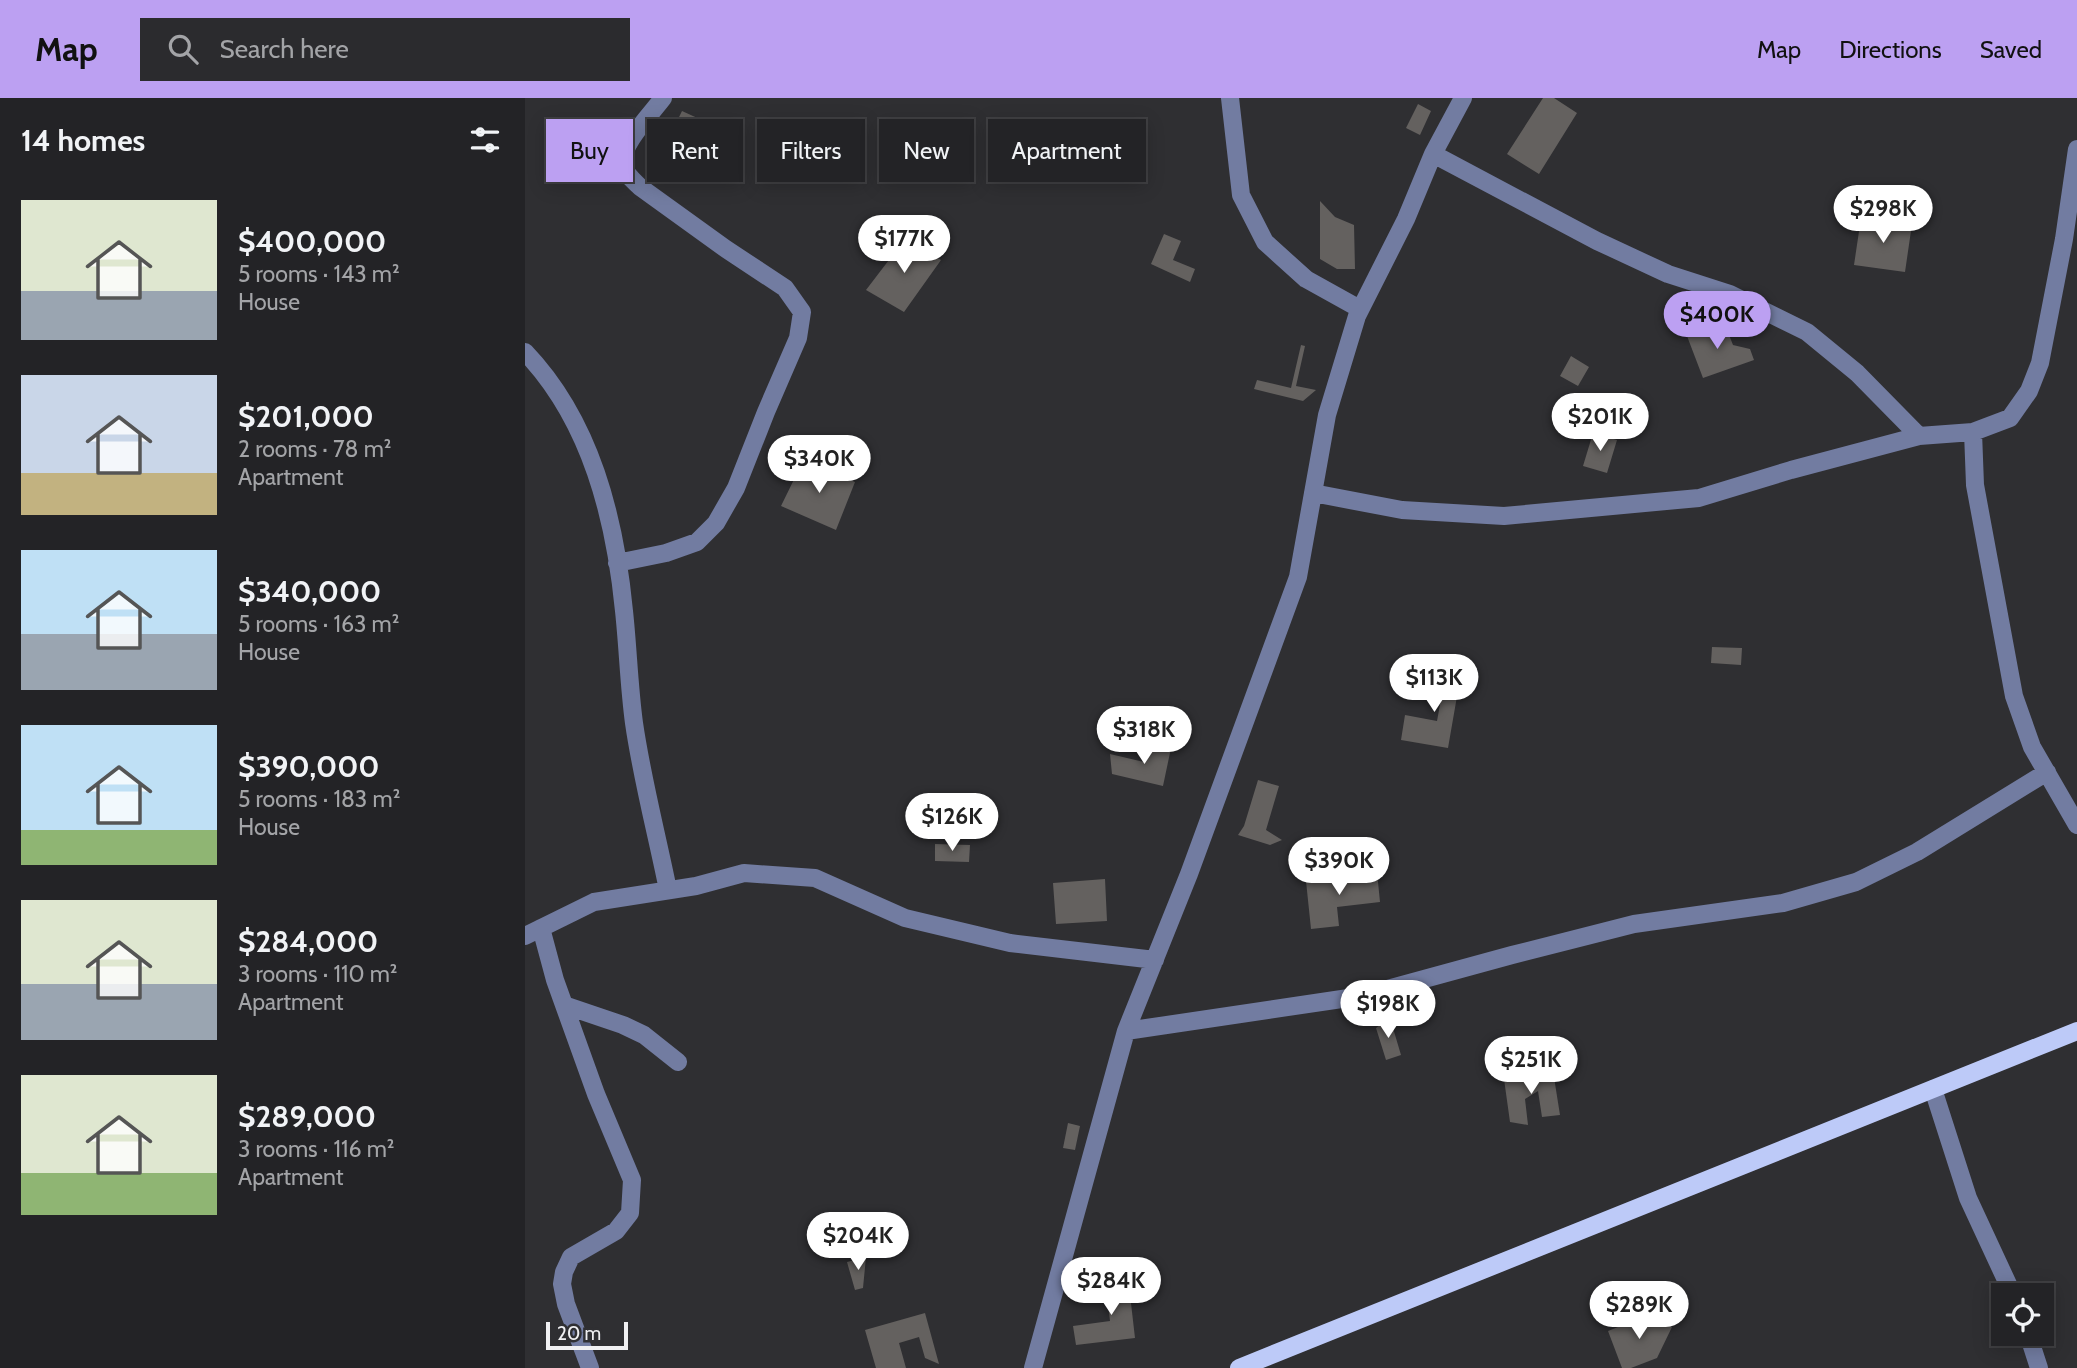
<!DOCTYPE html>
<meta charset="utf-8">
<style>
body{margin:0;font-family:Cabin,sans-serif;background:#2b2b2e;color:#f1f3f6;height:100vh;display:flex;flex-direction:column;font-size:26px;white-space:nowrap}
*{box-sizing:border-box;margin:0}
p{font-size:23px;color:#a3a4a7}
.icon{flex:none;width:38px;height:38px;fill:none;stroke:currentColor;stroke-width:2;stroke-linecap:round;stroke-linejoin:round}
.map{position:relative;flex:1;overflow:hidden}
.side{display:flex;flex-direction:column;background:#232326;width:525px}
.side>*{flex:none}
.top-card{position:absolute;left:21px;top:21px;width:665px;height:63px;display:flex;gap:14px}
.fabs{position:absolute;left:1466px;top:1185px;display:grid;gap:14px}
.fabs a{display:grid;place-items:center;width:63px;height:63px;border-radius:0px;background:#232326;box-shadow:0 4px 18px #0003,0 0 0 2px #404043;font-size:35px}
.scale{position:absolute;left:21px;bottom:18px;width:82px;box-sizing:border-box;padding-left:7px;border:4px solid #f0f0f2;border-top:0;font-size:19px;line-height:24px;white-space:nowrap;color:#f0f0f2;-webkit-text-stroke:5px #2f2f32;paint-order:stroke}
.price{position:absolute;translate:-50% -60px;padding:0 16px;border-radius:24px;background:#fff;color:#222;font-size:23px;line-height:46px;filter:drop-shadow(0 2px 4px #0008)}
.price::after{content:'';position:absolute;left:50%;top:42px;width:21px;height:16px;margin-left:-10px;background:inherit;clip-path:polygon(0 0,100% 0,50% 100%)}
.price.on{background:#bca0f2;color:#111}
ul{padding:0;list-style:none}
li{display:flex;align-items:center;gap:21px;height:175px;padding:0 21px}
li span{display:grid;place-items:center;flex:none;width:196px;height:140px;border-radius:0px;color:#555}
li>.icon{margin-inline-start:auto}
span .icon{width:84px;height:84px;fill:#fffc;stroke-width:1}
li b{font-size:30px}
h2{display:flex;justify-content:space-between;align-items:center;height:84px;padding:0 21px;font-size:30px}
.chip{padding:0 24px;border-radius:0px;background:#232326;box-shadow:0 4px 18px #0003,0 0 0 2px #404043;font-size:24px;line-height:63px}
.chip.on{background:#bca0f2;color:#111}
header{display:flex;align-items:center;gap:42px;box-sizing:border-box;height:98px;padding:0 35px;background:#bca0f2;color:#111}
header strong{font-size:33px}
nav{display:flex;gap:38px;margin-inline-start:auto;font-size:24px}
.search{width:490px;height:63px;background:#2b2b2e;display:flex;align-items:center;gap:18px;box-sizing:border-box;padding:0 24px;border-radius:0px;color:#a3a4a7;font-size:26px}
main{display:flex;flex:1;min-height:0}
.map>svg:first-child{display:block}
</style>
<header>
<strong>Map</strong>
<div class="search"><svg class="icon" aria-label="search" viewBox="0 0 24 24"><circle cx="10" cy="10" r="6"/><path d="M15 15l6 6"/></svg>Search here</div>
<nav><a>Map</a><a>Directions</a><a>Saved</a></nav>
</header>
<main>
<section class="side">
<h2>14 homes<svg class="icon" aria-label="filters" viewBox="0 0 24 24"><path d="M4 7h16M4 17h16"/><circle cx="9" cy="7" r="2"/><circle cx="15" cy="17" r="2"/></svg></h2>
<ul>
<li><span style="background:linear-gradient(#dfe7d0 65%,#9aa5b1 0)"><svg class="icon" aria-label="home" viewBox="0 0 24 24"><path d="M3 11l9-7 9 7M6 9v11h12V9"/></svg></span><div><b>$400,000</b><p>5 rooms · 143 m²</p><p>House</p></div></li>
<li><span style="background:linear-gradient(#c9d6e8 70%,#c2b280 0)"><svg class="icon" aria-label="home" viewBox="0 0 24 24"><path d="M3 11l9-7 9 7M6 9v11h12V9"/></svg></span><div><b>$201,000</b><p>2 rooms · 78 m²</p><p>Apartment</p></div></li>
<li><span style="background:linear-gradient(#bfe0f5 60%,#9aa5b1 0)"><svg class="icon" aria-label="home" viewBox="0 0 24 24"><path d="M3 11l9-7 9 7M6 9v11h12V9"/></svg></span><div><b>$340,000</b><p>5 rooms · 163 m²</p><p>House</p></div></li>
<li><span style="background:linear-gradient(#bfe0f5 75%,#8fb573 0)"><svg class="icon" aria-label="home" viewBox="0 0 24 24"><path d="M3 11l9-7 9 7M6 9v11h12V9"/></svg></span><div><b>$390,000</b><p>5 rooms · 183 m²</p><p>House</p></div></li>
<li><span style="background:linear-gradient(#dfe7d0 60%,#9aa5b1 0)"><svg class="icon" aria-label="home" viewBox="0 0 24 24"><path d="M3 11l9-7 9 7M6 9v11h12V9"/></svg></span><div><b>$284,000</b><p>3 rooms · 110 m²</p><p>Apartment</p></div></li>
<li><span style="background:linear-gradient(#dfe7d0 70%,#8fb573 0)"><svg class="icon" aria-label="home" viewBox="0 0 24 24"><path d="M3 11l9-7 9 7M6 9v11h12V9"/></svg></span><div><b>$289,000</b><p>3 rooms · 116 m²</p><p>Apartment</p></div></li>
</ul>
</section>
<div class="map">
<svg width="1552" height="1270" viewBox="0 0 1552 1270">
<rect width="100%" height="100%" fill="#2f2f32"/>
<path fill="#64615f" d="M1018,0H1029L1052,15L1014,76L982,56Z
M893,6L906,13L895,37L881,30Z
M157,13L212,38L191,81L137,54Z
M795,103L810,119L829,127L830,171H812L795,161Z
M1336,120L1387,126L1380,174L1329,167Z
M639,136L656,143L648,162L670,171L665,184L626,166Z
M380,141L416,162L379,214L341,192Z
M1199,224L1208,247L1225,251L1229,262L1178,280L1162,238Z
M776,247L780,248L771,288L791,292L778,303L729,291L732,282L766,290Z
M1046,258L1064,269L1053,288L1035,278Z
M1068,335L1092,342L1082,375L1058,368Z
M279,361L330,384L311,432L256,408Z
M1187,549L1217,550L1216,567L1186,565Z
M894,574L935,581L923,650L876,642L880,617L912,623L918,590L892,586Z
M624,645L646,650L638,688L587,676L585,656L619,664Z
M733,682L754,688L741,732L757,742L745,747L713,737L719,728Z
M410,746L445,747L444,764L410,763Z
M852,774L855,804L812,809L814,828L786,831L781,783Z
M580,781L582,823L531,826L528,785Z
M865,920L876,957L861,962L851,930Z
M1028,973L1035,1017L1017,1019L1013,993L1000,1001L1003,1027L985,1024L979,981Z
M543,1025L555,1028L550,1052L538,1050Z
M341,1159L338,1190L330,1192L322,1164Z
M603,1179L610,1240L551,1247L548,1228L585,1223L580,1182Z
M400,1215L414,1266L400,1260L394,1239L374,1245L381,1270H351L340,1232Z
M1123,1217L1147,1229L1132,1260L1106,1270H1097L1083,1233Z"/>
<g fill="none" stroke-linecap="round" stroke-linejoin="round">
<path stroke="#727ca1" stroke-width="18" d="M705,0L716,97L740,144L781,181L835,211
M908,56L1072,143L1143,176L1205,196L1282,234L1332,275L1394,338
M0,254C66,323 90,420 99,513C103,550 104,588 109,625C117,681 132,737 143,792
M1448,334L1450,387L1489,598L1507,649L1552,727
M788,395L877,412L979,418L1174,400L1266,372L1394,338L1448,334L1485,320L1504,293L1515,265L1539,141L1552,51
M92,465L141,455L172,444L191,425L211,390L241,314L273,240L277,214L260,190L201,151L115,89C109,83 100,76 98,67C94,48 127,15 138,0
M16,830L30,882L71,996L107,1082L105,1115L91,1133L46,1159L39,1174L37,1186L41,1206L65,1270
M0,838L69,804L171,788L219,775L290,780L380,820L485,845L630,862
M39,907L98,927L119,937L153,964
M601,933L837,898L987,857L1109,826L1258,805L1331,784L1392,754L1522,674
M1408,991L1443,1100L1488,1197
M1503,1236L1514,1270
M508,1270L601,933L664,776L773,479L802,317L832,218L881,121L908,56L938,0"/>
<path stroke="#bdcaf8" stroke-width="18" d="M714,1270L1552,933"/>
</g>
</svg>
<div class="fabs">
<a><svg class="icon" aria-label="locate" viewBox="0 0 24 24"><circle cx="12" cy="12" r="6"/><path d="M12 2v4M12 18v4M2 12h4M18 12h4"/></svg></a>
</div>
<div class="scale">20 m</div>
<b class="price" style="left:1358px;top:147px">$298K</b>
<b class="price" style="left:379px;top:177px">$177K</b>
<b class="price on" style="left:1192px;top:253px">$400K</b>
<b class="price" style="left:1075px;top:355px">$201K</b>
<b class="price" style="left:294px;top:397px">$340K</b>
<b class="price" style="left:909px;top:616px">$113K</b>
<b class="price" style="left:619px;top:668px">$318K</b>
<b class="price" style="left:427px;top:755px">$126K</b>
<b class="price" style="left:814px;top:799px">$390K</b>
<b class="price" style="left:863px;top:942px">$198K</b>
<b class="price" style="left:1006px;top:998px">$251K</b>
<b class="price" style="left:333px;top:1174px">$204K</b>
<b class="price" style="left:586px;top:1219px">$284K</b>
<b class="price" style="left:1114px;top:1243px">$289K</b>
<div class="top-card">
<a class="chip on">Buy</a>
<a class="chip">Rent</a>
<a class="chip">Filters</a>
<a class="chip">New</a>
<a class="chip">Apartment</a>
</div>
</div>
</main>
